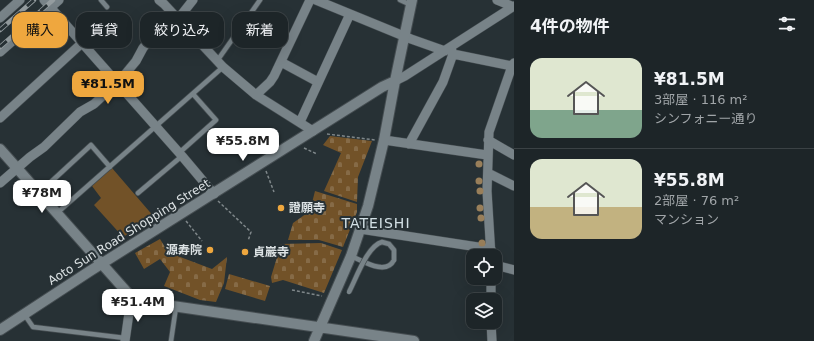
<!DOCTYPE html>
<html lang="ja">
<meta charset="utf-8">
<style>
body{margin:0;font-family:"DejaVu Sans","Noto Sans JP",sans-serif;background:#2a3134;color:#f1f3f6;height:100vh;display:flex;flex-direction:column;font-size:15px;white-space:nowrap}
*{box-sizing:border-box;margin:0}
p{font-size:13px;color:#a0a5a8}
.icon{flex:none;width:22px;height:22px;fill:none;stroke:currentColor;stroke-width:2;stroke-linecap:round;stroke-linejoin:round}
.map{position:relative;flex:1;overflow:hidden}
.details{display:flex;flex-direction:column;background:#1d2528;width:300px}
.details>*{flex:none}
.hud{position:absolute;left:12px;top:12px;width:380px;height:36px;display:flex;gap:8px}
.buttons{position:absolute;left:466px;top:249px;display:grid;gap:8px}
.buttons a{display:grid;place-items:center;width:36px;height:36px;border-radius:8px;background:#1d2528;box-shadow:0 4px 16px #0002,0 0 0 1px #3b4245;font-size:20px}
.price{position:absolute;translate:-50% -34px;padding:0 9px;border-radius:8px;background:#fff;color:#222;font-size:13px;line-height:26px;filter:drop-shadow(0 1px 2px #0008)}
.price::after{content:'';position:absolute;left:50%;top:24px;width:12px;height:9px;margin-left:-6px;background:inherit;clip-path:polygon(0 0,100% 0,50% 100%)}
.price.active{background:#efa73e;color:#111}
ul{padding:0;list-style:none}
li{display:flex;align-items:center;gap:12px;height:100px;padding:0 16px}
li+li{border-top:1px solid #3b4245}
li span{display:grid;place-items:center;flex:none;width:112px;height:80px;border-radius:12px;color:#555}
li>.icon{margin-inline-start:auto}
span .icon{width:48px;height:48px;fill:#fffc;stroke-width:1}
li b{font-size:17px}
h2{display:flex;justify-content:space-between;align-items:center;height:48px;padding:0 16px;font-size:17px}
.tag{padding:0 14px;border-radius:12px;background:#1d2528;box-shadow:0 4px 16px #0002,0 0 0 1px #3b4245;font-size:14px;line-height:36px}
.tag.active{background:#efa73e;color:#111}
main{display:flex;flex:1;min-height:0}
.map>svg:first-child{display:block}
</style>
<main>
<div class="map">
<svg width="514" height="341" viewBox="0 0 514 341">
<defs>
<pattern id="cemetery-stones" width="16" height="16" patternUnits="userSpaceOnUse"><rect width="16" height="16" fill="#725228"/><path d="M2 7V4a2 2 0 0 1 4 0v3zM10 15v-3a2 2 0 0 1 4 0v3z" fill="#866b47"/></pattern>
</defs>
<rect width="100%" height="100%" fill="#273135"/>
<path fill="url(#cemetery-stones)" d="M330,136L372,141L358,177L357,202L324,191L341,153L323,145Z
M315,191L357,204V212L343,247L319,240H288L293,223L310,211Z
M160,239L171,257L175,255L212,269L227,257L224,283L216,302L200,300L164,286L170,272L160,259L144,269L135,253Z
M321,243L342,250L324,293L283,280L272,283L271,277L281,244Z
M229,274L270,286L265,301L225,289Z"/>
<path fill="#725228" d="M112,168L155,218L123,237L94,205L101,198L92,186Z"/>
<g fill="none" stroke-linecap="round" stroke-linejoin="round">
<g stroke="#454d51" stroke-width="6">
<path id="lane" d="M101,0L107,7
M400,0L411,5
M217,61L260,0
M179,153L216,120L193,94
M39,193L91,145L110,167
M138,193L182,156
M57,213L223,67
M351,256C363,261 386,276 394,260
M24,314L33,327L125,338
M171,341L176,307"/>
</g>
<g stroke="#454d51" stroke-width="10">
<path id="street" d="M44,0L182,156L214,194
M159,0L164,4L223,67L256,95L313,131
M316,0L411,39L445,51
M497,0L514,7
M0,18L20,0
M178,19L193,0
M451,48L453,54L512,66L514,63
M0,52L59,0
M281,62L318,82
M395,81L405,76L514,6
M256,95L270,82L274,76L310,0
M0,118L82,43
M300,122L350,14
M384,140L487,155
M488,140L514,155
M409,144L443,82L453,54
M488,173L514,186
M0,183L30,157L44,147L80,112L94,104L122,78L136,61L143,48L152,37L163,28L174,15
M360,229L491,249
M491,256L487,191L489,132L512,66H514
M495,265L514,270
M491,300V278
M491,322L492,341
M125,341L130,306L133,299"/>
</g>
<g stroke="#454d51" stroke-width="12">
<path id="secondary" d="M0,149L133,299L145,302L414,341
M0,330L90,271L382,87L395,81
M314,341L351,256L368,206L384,140L395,81L412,0"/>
</g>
<path stroke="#7f878a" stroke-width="1.5" stroke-dasharray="3 2" stroke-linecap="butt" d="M327,134L375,140
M304,148L317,154
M266,171L274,192
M218,201L251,232L248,241
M186,221L202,241
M292,290L322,296"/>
<use href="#lane" stroke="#788388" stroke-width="4.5"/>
<use href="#street" stroke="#788388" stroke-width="9"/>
<use href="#secondary" stroke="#788388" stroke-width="10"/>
<g stroke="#959da0" stroke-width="4.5">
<path id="rail" d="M0,30L34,0
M0,47L53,0"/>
</g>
<use href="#rail" stroke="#273135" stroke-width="3" stroke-dasharray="9" stroke-linecap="butt"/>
<g stroke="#454d51" stroke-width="6" stroke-linecap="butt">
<path id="lane-bridge" d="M349,292C356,279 367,246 382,242L389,244L394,250V260"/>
</g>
<use href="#lane-bridge" stroke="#788388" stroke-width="4.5"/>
</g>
<g fill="#997f5a">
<circle cx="479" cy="164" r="3.5"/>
<circle cx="479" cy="181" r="3.5"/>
<circle cx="480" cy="191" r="3.5"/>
<circle cx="480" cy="208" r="3.5"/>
<circle cx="481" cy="218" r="3.5"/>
<circle cx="482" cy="243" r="3.5"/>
</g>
<g fill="#efa73e" stroke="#273135" stroke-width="1.5">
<circle cx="281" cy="208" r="4"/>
<circle cx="210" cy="250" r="4"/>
<circle cx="245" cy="252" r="4"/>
</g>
<g text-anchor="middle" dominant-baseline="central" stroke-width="4" stroke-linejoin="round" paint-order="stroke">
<g font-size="12" font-weight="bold" fill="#dce2e4" stroke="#273135" text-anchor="start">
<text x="289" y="208">證願寺</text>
<text x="202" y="250" text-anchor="end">源寿院</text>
<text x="253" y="252">貞巖寺</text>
</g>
<g font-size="12" fill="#dce2e4" stroke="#273135">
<text transform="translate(129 232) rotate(-32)">Aoto Sun Road Shopping Street</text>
</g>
<g font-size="14" letter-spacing="1" fill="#d3e0e5" stroke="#273135">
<text x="376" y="223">TATEISHI</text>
</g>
</g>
</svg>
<div class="buttons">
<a><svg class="icon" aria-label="locate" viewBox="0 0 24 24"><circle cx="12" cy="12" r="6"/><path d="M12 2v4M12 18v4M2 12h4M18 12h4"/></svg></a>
<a><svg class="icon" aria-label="layers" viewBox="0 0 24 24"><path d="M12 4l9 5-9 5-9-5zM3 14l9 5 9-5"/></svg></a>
</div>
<b class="price active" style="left:108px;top:105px">¥81.5M</b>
<b class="price" style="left:243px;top:162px">¥55.8M</b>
<b class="price" style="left:42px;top:214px">¥78M</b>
<b class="price" style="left:138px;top:323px">¥51.4M</b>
<div class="hud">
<a class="tag active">購入</a>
<a class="tag">賃貸</a>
<a class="tag">絞り込み</a>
<a class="tag">新着</a>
</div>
</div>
<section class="details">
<h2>4件の物件<svg class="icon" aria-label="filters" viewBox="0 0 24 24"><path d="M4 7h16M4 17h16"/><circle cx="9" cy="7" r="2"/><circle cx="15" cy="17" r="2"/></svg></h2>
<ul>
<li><span style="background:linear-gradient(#dfe7d0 65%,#7fa58c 0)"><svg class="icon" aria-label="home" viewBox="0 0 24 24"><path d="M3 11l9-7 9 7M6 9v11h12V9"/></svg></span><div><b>¥81.5M</b><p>3部屋 · 116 m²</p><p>シンフォニー通り</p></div></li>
<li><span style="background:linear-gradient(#dfe7d0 60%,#c2b280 0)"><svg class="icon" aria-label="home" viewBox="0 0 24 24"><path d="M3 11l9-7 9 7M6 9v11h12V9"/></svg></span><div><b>¥55.8M</b><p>2部屋 · 76 m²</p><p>マンション</p></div></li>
</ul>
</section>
</main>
